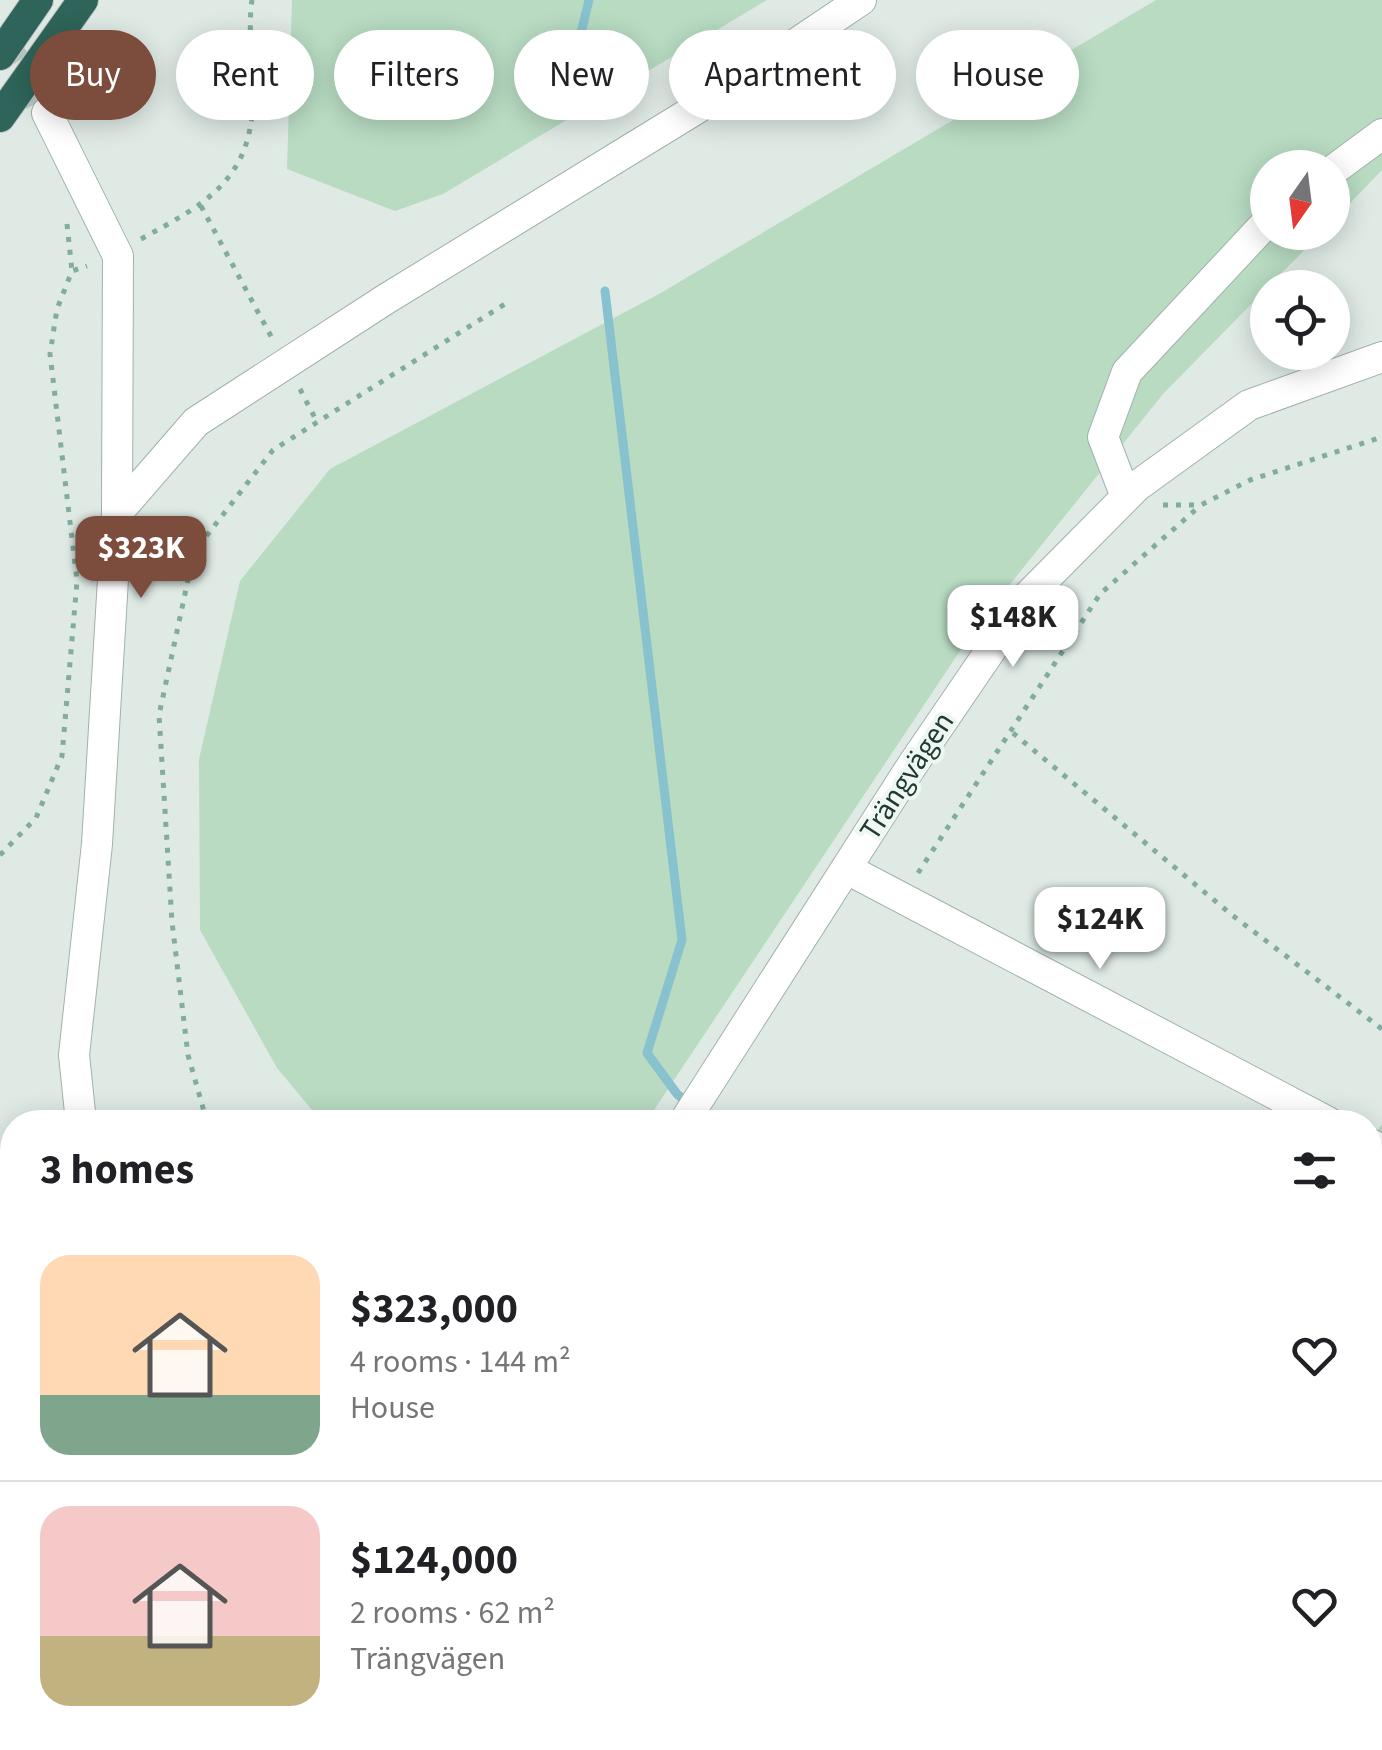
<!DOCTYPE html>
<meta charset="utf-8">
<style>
body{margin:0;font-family:"Source Sans 3",sans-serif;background:#f6f6f6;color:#202124;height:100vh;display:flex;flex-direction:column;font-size:38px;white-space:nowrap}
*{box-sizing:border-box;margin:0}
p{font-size:32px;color:#757577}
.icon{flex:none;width:55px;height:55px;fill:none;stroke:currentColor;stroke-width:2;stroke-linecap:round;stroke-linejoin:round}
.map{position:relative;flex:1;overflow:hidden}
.side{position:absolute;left:0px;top:1110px;width:1382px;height:640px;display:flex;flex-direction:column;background:#fff;border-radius:40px 40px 0 0;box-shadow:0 5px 25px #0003}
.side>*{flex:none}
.hud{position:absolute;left:30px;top:30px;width:1322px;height:90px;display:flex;gap:20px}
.needle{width:65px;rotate:194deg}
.buttons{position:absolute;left:1250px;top:150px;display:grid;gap:20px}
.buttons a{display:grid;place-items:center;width:100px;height:100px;border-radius:50%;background:#fff;box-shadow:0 5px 25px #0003;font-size:50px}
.price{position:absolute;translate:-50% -85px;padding:0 22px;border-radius:20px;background:#fff;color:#222;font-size:32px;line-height:65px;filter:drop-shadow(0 2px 5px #0008)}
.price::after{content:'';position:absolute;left:50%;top:60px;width:30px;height:22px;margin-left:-15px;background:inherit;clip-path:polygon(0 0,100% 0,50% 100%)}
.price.active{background:#7c4c3c;color:#fff}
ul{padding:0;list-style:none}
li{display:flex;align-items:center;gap:30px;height:250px;padding:0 40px}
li+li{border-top:2px solid #e0e0e0}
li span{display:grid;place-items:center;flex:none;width:280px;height:200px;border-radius:30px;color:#555}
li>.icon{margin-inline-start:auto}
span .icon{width:120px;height:120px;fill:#fffc;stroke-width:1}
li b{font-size:42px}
h2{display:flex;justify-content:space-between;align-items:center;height:120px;padding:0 40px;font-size:42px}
.tag{padding:0 35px;border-radius:45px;background:#fff;box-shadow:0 5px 25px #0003;font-size:35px;line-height:90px}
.tag.active{background:#7c4c3c;color:#fff}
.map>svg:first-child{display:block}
</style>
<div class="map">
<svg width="1382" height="1750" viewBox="0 0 1382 1750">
<rect width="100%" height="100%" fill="#dfeae5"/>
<path fill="#b8dbc2" d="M292,0H767L443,194L395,211L287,169Z
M1156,0H1382V170L1333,221L1332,168H1268V232L1321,233L1163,394L978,624L646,1122H322L277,1068L200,930L199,759L240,581L330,469L659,294Z
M1382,1124V1750H1145L1111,1738H1370V1141Z
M932,1738H1052L1012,1750H942Z"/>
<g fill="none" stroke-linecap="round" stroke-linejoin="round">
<path stroke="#88c2ce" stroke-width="9" d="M571,74L589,0
M605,291L682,940L647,1053L677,1094L711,1122
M1370,1459L1382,1464"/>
</g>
<path fill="#b8c7c1" stroke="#b2c3bc" stroke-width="2.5" d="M847,1738H872L890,1750H839Z"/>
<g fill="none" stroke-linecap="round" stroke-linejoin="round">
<path stroke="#b9c7c1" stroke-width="30" stroke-dasharray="30 15" stroke-linecap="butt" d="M0,37L47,113"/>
<g stroke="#a2b1ac" stroke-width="32">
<path id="minor" d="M47,113L118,256L117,513L97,844L74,1055L81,1122
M1332,171L1382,134
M1126,497L1103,437L1127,372L1268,221
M117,513L196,422L386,299L727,90L861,0
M847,869L1328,1122
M684,1122L911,767L1027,597L1137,486L1249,405L1382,357
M1370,1144L1382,1150
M603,1738L616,1750
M483,1750L484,1738"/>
</g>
<g stroke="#bcc4c2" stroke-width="32">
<path id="highway" d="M0,55L38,0
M0,117L83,0"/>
</g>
<path stroke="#81ac9f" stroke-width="5" stroke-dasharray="5 8" stroke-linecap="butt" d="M201,206L273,340
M67,224L72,271
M141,239C203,205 250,182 253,102C255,68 247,34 252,0
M300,389L317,422
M1163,505H1201L1250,480L1382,437
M1013,733L1232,915L1382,1029
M0,855L36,818L62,756L77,581L50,354L57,309L72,271L87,266
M918,873L1100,594L1201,505
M207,1122L188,1055L172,922L159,715L194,552L273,450L505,304
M1197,1738L1222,1750"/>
<use href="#minor" stroke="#fff" stroke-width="30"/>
<use href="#highway" stroke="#2e6459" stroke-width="30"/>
</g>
<g text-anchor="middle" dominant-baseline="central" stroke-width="8" stroke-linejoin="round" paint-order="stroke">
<g font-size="30" fill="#213933" stroke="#eff7f3">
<text transform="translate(907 776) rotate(-57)">Trängvägen</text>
</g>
</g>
</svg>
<div class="buttons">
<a><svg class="needle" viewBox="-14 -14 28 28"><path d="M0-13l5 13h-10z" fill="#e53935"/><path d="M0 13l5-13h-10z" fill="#757577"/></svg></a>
<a><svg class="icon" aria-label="locate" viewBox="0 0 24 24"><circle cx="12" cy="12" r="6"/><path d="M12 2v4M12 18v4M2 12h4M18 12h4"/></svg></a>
</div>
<b class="price active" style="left:141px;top:601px">$323K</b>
<b class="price" style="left:1013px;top:670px">$148K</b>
<b class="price" style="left:1100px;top:972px">$124K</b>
<div class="hud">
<a class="tag active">Buy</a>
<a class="tag">Rent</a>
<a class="tag">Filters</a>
<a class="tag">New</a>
<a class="tag">Apartment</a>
<a class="tag">House</a>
</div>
<section class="side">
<h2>3 homes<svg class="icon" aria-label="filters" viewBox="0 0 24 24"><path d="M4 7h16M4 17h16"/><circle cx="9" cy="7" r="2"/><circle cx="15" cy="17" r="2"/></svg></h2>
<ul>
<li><span style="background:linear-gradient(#ffd9b3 70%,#7fa58c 0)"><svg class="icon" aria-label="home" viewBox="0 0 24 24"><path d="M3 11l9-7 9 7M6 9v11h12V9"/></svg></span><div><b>$323,000</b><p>4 rooms · 144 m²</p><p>House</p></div><svg class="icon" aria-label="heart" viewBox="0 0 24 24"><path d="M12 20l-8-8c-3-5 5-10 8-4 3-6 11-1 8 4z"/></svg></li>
<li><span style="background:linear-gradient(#f6c9c9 65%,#c2b280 0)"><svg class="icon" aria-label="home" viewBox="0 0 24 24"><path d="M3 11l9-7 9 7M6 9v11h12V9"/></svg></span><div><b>$124,000</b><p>2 rooms · 62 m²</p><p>Trängvägen</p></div><svg class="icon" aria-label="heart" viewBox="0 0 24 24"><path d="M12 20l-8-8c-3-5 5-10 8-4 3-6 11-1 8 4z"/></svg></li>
</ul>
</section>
</div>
